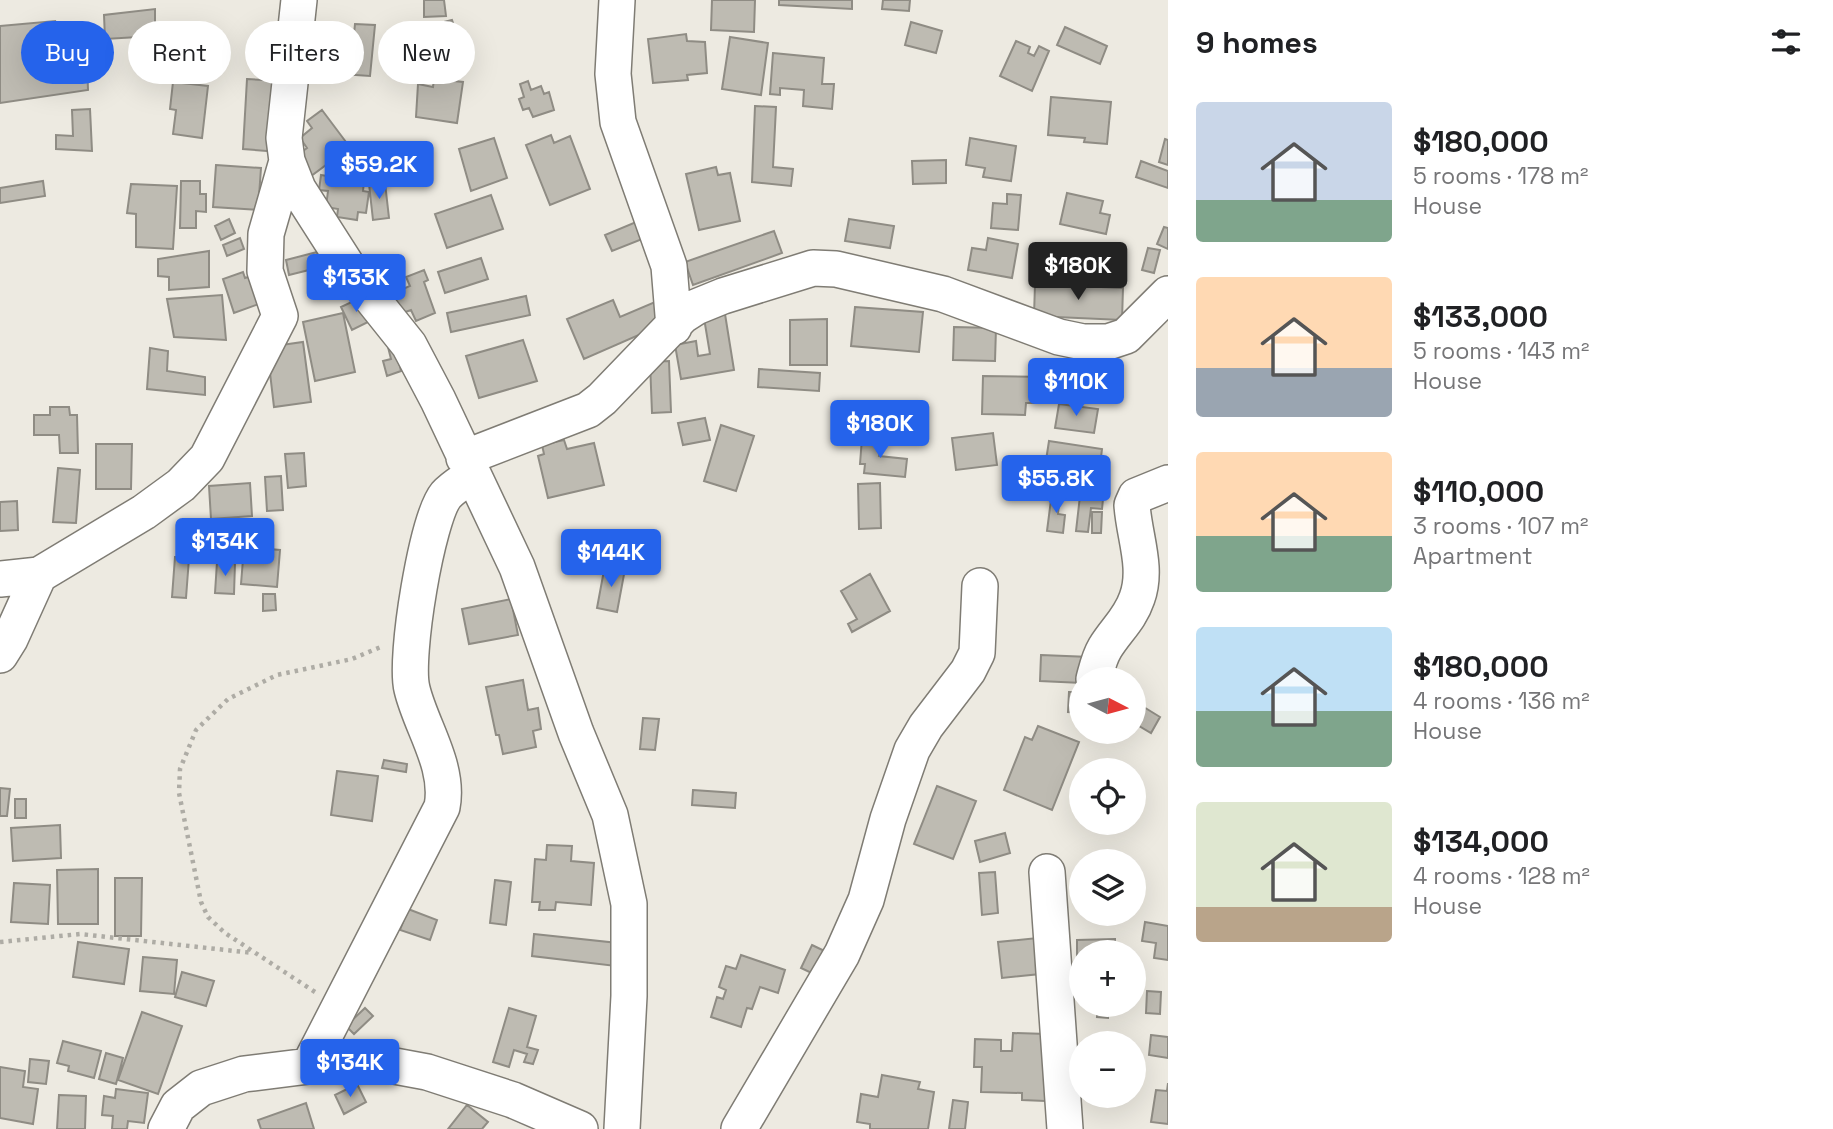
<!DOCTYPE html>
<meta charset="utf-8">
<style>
body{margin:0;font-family:"Space Grotesk",sans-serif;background:#f6f6f6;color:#202124;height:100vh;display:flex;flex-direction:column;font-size:26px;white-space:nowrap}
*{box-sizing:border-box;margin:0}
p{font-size:23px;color:#757577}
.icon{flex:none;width:38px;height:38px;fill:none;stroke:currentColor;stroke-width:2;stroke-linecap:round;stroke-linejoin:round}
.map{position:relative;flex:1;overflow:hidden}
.details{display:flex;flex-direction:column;background:#fff;width:665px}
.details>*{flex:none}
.hud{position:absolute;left:21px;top:21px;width:665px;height:63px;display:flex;gap:14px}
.needle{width:46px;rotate:96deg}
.tools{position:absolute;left:1069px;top:667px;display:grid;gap:14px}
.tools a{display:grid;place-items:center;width:77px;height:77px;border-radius:50%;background:#fff;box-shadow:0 7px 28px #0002;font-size:35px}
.price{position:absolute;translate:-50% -60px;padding:0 16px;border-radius:7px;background:#2563eb;color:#fff;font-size:23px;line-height:46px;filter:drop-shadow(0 2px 4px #0008)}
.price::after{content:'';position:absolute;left:50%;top:42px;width:21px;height:16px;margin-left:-10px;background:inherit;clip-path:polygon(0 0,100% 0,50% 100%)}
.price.on{background:#222;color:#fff}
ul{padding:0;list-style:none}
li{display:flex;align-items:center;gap:21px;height:175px;padding:0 28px}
li span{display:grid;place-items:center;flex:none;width:196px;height:140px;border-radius:7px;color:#555}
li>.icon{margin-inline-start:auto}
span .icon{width:84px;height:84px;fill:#fffc;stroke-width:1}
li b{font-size:30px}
h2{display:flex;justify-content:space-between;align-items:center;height:84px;padding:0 28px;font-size:30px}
.pill{padding:0 24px;border-radius:32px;background:#fff;box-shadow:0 7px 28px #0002;font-size:24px;line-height:63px}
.pill.on{background:#2563eb;color:#fff}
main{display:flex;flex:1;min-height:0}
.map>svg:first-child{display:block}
</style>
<main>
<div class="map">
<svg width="1168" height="1129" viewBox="0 0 1168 1129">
<rect width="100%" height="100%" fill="#edeae1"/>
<path fill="#bebbb2" stroke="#8f8c84" stroke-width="2" d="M424,0H444L446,16L424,17Z
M712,0H755L754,32L711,30Z
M779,0H852V9L779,5Z
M883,0H910L909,11L882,9Z
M155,9V36L105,39L104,15Z
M452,20L467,62L427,79L408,31Z
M55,21L53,36L86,33L88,90L0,103V26Z
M911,22L942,31L936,53L905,45Z
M355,24L375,25L370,76L341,74L344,39L348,40V33L354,34Z
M1065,27L1107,46L1100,64L1057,45Z
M686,34L687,41L705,42L707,73L687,75L688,80L653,83L648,39Z
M730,37L768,43L761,95L722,89Z
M1016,41L1030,47L1028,53L1034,56L1039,46L1049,51L1032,91L1000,76Z
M773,53L824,58L822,84H834L832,109L803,106L804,90L780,88V95L770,94Z
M247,79L283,81L279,152L243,149Z
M434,79L463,82L457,123L416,117L418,84L433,87Z
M528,81L531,90L541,86L544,94L549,92L554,110L533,117L529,108L523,110L519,99L524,97L520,84Z
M173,82L208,86L202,138L173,134L176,110L170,109Z
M1051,97L1111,102L1107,144L1084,142L1085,138L1048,135Z
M755,106L776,107L773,167L793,169L791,186L752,182Z
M90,109L92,151L56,149V135L73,136L72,110Z
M322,110L346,142L339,148L336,143L327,150L334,159L307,179L292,159L307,148L300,138L312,128L307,121Z
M551,135L554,143L570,136L590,189L550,205L526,145Z
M494,138L507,178L471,191L459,149Z
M970,138L1016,146L1011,181L983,177L985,168L966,165Z
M1165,139L1168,140V165L1159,162Z
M946,160V183L913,184L912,161Z
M1141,161L1168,171V188L1136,177Z
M216,165L261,168L258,210L213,207Z
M716,167L718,175L730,173L740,221L699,230L686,174Z
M321,175L364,182L363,191L369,192L366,213L358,212L357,220L337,217L338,209L326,207L328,191L319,190Z
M43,181L45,196L0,203V188Z
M181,181H200V194H206V212L196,211V228H180Z
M385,183L389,218L373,220L369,184Z
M131,184L177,186L173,249L136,247V214L127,213Z
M1067,193L1103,201L1100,213L1110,215L1106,234L1060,224Z
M1007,194L1021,195L1018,230L991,228L993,203L1007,204Z
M491,195L503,229L447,248L435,214Z
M648,217L655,234L612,251L605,235Z
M229,219L235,233L221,240L215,226Z
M849,219L894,226L890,248L845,241Z
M1164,227L1168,228V249L1157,244Z
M774,231L782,253L693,285L685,262Z
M240,238L244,249L227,256L223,245Z
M988,238L1018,244L1012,278L968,270L972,248L986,250Z
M1148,248L1160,250L1154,273L1142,270Z
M209,251V287L169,290V277L158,276V259Z
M317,252L321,267L289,275L286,260Z
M481,258L488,279L445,293L438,272Z
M424,270L428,280L424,282L435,313L416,321L411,310L394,316L386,296L410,286L406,277Z
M243,272L245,278L258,274L267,301L234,313L223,279Z
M1035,284L1123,288L1122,320L1034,316Z
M222,295L226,340L174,337L167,299Z
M526,296L530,315L451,332L447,313Z
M360,298L370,321L352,330L341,307Z
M613,300L620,317L655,302L664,324L584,359L567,319Z
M855,307L923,312L919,352L851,346Z
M343,313L355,372L315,381L303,322Z
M725,314L734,370L681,379L675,345L696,341L698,356L710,354L704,318Z
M827,319V365H790V320Z
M954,327L996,328L995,361L953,360Z
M523,340L537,381L479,398L466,356Z
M303,342L311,402L274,407L267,347Z
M388,347L397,353L401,371L387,376L383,361L391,359Z
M150,348L168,351L167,371L205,377V395L147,389Z
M669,361L671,412L652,413L650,362Z
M759,369L820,373L819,391L758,387Z
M983,376L1048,377L1047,403H1026L1025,415L982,414Z
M1059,404L1098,409L1094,433L1055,428Z
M50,407H69L70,415H77L78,453H60L59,435H34V415H50Z
M705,418L710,440L683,445L678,423Z
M721,425L754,436L736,491L704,481Z
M993,433L997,465L956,470L952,438Z
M862,438L881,439L879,456L907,459L905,477L864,473L865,464H860Z
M564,440L567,449L594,443L604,485L548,498L538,456L544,454L542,445Z
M1049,441L1102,449L1099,474L1086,472L1084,486L1043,480Z
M96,444H132L131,489H96Z
M304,453L306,486L288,488L285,454Z
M58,468L80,470L76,523L53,522Z
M281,476L283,510L267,511L265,477Z
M250,483L252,516L211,519L209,486Z
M880,483L881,528L859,529L858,484Z
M1052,492L1060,493L1058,514L1065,515L1063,533L1047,531Z
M1080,496L1103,499L1102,509L1091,508L1088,532L1076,531Z
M17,501L18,530L0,531V502Z
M1092,512H1102L1101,533H1092Z
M244,547L280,550L277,587L241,584Z
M175,557L189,558L186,598L172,597Z
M217,562L235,563L234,594L215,593Z
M605,565L625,569L617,612L597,608Z
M870,574L890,611L852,632L848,624L857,619L841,591Z
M263,594H275L276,610L263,611Z
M511,599L518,635L469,644L462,609Z
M1041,655L1090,657L1082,683L1040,681Z
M523,680L528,710L538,708L541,729L533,731L536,747L503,754L499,735H496L486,687Z
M1069,692H1082V713L1068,712Z
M1134,701L1160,717L1151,733L1134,723Z
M643,718L659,719L655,750L640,749Z
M1038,726L1079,742L1052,810L1004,790L1025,737L1032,740Z
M384,760L407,764L406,772L382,768Z
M337,771L378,776L372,821L331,815Z
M937,786L976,801L953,859L914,844Z
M0,788L10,789L7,816H0Z
M693,790L736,793L735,808L692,805Z
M15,799H26V818H15Z
M60,825L61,858L13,861L11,828Z
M1005,833L1010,853L980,862L975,841Z
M547,845L572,846L571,861L594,863L591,905L556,902L555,910H539L540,902H532L535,859L546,860Z
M98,869V924H58L57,870Z
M995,872L998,913L982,915L979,873Z
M115,878H142L141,936H115Z
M495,880L511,882L506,925L490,923Z
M14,883L50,885L48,924L11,922Z
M408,909L437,920L430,940L400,930Z
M1145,922L1168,926V960L1154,958L1156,943L1142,941Z
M534,934L627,944L624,967L532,956Z
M1047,937L1050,973L1002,978L998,942Z
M1115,939V952H1082V982H1077V940Z
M78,942L129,949L124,984L73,977Z
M812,945L835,956L824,979L801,968Z
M741,955L785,970L778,993L760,987L752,1009L747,1008L741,1027L711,1017L717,997L723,999L726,990L719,987L726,966L736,969Z
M143,957L177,960L174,994L140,991Z
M182,972L214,981L206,1006L175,997Z
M1147,991L1161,992L1160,1014L1146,1013Z
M1098,1004H1108V1018L1097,1017Z
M365,1008L373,1016L354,1034L346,1026Z
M509,1008L536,1016L527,1047L538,1050L533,1064L524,1062L527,1054L514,1050L509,1067L493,1062Z
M142,1012L182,1026L158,1094L118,1080Z
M1013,1033L1047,1034L1045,1101L1022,1100V1093L981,1092L982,1067H974L975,1039L1001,1040V1051H1012Z
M1151,1035L1168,1037V1058L1149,1055Z
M63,1041L101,1051L94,1078L68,1071L69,1066L57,1063Z
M106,1053L123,1058L116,1084L99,1079Z
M30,1059L49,1061L46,1084L28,1082Z
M0,1067L25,1071L23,1087L38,1089L33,1124L0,1118Z
M882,1075L920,1082L918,1089L934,1092L928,1129H870V1124L857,1122L861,1094L878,1097Z
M1168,1083V1124L1151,1122L1156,1090L1167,1091Z
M357,1084L366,1102L344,1114L335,1095Z
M116,1089L148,1093L144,1123L128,1121L127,1129H112L113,1116L102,1115L104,1096L115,1098Z
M59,1095L86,1096L85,1129H57Z
M953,1100L968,1102L965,1129H949Z
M306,1103L314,1129H261L258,1120Z
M467,1105L488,1122L482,1129H448Z"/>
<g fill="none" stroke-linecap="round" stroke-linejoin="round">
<g stroke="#7f7c74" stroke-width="38">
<path id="minor" d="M299,0L284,138L287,161L298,189L353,275L409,345L438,400L517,567L576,733L610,815L629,904V996L622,1129
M617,0L613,74L618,122L669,266L674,327
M464,458L588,410L602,399L682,316L696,307L723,296L813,268L836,269L943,294L1059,337L1083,342H1108L1126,336L1168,294
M0,579L39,575L144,512L181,485L207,458L280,316L265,271L266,234L287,161
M0,655L10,639L39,575
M1094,679C1097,668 1099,658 1105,648C1116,630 1130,619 1137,598C1148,568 1134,536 1132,505L1136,496L1168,483
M1047,872L1065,1129
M309,1066L442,807C450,766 421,727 412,689C404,658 427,518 446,495C453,487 464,481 472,475
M166,1129L178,1106L201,1088L244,1074L309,1066L373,1062L427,1072L513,1100L580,1129
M739,1129L842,954L866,900L888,819L912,750L926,726L968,671L977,653L980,586"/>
</g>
<path stroke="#aeaca5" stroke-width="4.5" stroke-dasharray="3.5 5" stroke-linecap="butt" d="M0,942L80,934L253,953
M315,992L225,933L208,917L201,902L179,793L180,769L196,730L228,699L277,675L352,659L383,646"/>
<use href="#minor" stroke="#fff" stroke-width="35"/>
</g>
</svg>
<div class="tools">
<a><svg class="needle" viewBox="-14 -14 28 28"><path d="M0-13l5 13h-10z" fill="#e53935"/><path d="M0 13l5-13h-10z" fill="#757577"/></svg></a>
<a><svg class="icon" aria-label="locate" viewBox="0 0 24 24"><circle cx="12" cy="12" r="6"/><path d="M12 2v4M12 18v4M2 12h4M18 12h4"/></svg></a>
<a><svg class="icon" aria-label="layers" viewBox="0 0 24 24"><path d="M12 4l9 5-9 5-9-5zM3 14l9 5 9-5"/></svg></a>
<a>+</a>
<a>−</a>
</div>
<b class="price" style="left:379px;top:201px">$59.2K</b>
<b class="price on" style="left:1078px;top:302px">$180K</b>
<b class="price" style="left:356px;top:314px">$133K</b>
<b class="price" style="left:1076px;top:418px">$110K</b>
<b class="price" style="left:880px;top:460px">$180K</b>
<b class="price" style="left:1056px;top:515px">$55.8K</b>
<b class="price" style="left:225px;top:578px">$134K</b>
<b class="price" style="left:611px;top:589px">$144K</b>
<b class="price" style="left:350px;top:1099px">$134K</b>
<div class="hud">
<a class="pill on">Buy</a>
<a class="pill">Rent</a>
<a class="pill">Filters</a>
<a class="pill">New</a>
</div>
</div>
<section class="details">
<h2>9 homes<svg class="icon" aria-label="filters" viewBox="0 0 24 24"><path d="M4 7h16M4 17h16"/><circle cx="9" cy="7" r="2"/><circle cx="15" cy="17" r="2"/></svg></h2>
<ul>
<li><span style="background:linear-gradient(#c9d6e8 70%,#7fa58c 0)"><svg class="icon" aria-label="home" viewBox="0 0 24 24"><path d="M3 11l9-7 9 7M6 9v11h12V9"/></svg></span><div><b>$180,000</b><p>5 rooms · 178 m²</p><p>House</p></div></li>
<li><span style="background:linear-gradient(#ffd9b3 65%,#9aa5b1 0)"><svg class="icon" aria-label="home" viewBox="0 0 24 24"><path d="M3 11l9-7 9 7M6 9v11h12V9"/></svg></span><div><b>$133,000</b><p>5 rooms · 143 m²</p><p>House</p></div></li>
<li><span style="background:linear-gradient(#ffd9b3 60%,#7fa58c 0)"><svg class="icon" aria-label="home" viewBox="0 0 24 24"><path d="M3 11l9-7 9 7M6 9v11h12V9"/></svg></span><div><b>$110,000</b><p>3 rooms · 107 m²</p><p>Apartment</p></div></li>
<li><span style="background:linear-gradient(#bfe0f5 60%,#7fa58c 0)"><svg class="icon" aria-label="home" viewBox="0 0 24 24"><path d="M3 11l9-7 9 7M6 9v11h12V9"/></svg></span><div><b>$180,000</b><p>4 rooms · 136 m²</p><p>House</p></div></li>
<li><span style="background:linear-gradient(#dfe7d0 75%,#b9a48a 0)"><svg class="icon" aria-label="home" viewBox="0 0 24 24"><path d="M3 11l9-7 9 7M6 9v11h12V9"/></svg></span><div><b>$134,000</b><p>4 rooms · 128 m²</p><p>House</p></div></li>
</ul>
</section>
</main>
